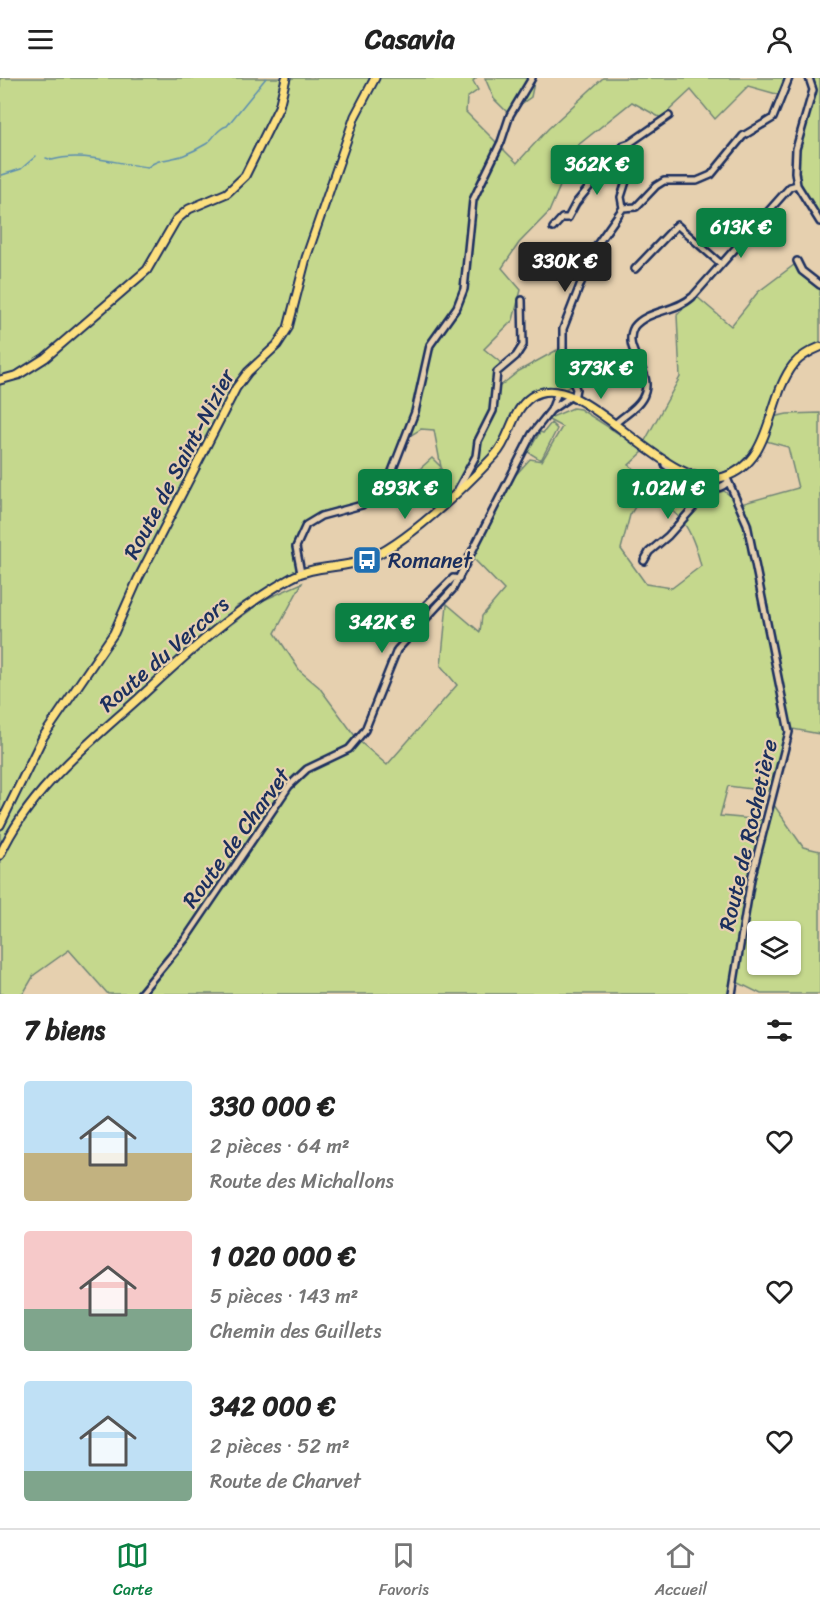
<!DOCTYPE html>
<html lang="fr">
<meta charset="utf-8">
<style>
body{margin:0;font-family:Sriracha,sans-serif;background:#f6f6f6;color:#222;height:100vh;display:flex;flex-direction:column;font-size:22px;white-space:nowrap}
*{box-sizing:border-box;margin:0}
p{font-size:20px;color:#767676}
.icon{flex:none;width:33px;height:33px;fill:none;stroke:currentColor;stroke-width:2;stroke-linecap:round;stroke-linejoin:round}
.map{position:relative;height:916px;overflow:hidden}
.sheet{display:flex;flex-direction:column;background:#fff;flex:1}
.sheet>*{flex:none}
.controls{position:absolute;left:747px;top:843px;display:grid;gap:12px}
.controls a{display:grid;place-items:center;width:54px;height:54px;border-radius:6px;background:#fff;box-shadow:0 2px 4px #0004;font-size:30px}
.price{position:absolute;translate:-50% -51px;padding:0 14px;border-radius:6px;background:#0b8043;color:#fff;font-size:20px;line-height:39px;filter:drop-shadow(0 2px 3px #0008)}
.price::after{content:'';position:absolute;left:50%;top:36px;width:18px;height:14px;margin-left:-9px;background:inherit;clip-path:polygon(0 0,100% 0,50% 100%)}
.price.on{background:#222;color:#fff}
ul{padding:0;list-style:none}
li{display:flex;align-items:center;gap:18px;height:150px;padding:0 24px}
li span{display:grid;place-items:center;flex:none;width:168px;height:120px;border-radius:6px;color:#555}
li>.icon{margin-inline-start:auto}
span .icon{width:72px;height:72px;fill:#fffc;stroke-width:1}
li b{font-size:26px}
h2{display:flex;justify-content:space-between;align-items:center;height:72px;padding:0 24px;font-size:26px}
header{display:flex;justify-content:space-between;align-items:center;height:78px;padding:0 24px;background:#fff;font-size:27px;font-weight:700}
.menu{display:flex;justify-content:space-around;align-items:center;height:84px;border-top:2px solid #e0e0e0;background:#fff;font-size:16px;color:#767676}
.menu a{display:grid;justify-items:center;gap:3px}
.menu .on{color:#0b8043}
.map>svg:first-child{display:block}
</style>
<header><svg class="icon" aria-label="menu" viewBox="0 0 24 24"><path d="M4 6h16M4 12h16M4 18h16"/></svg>Casavia<svg class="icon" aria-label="person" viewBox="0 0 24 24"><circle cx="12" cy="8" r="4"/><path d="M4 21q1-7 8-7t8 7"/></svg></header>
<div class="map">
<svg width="820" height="916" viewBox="0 0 820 916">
<rect width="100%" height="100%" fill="#e6d0af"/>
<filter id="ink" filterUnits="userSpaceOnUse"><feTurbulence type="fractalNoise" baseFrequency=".0167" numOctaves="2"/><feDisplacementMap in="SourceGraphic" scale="12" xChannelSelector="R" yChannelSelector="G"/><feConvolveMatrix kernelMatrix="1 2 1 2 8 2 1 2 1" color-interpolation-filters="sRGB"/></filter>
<g filter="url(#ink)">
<path fill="#c5d88d" stroke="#708476" stroke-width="1.5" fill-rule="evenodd" d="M0,0H476L473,3L478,12L467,20L466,34L517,85L548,51L603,0H786L780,17L748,8L715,41L691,12L661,40L632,24L577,68L549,134L519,165L502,190L521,212L513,242L484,271L500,284L495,312L519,293L557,272L559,291L571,308L564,312L532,314L515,329L499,366L458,416L438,417L441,390L422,406L413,397L432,380L441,389L434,352L421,351L408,359L416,325C406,349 392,401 372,417C337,447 285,419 297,494L237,528L198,571L264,522L302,505L275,555L300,593L319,609L358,662L387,687L457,607L441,588L447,526L480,554L482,538L504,512L473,480L512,401L530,381L542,383L562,349L547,341L573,330L580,331L641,370L680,299L677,237L696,218L731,248L758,214L794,187L820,209V265C782,286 782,301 768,340L787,336L820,335V656L793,651L775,714L728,708L720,738L763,742L774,727L803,769L820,773V916H761L737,904L732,916H108L69,872L34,897L23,916H0ZM766,363L788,369L798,410L741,426L724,413L710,417L693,432L629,387L643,374C675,392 709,420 745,393C753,387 760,372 766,363ZM644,414C681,435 691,447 701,488L672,510L646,506L621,471L630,437ZM758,854H790V886H758Z
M485,0H535L531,19L508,35L494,21Z
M811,0H820V138L797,105L796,77L816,8Z
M551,345L557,351L541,382L528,374L540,354L543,355Z"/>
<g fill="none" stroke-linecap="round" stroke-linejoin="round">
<path stroke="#5b8eb0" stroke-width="1.5" d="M46,80L52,82C82,73 117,86 148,89C158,80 172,82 184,77C189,75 201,69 206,66C214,61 217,50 227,48L266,0
M2,97L21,91L36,78"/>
<g stroke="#1b2f5e" stroke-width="10">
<path id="minor" d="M809,0L813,12L796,71L795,94L797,107L820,144
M623,130L636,129L656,108L664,103H697L711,97L743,58L773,40L789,0
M623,130L621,119L628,97L630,65L669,38
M553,150L562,140H568L576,125L624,67L630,65
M797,183L802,193L820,207
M635,191L677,147L721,186
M694,217L790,109L797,107
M574,321L576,311L563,282V251L594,171L623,130
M551,332L570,319
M614,347C623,337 635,333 642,321C658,294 620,274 634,249C647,232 676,234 692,219
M665,382V387C682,399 708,421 727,405
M726,398L747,446L789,654L751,801L732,916
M458,411L476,378L478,363L493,333L497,294L516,278L523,267L522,222
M644,483L649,474L668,458L710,411
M301,495L296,469L306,447L321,438L362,427L376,417L389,401L415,334L430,267L457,229L464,211L473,122L501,64L510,37L532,0
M426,527L453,500L459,501
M140,916L186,860L289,708L307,691L349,671L365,652L397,572L453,511L532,356L551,332L558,314"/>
</g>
<g stroke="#1b2f5e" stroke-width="11">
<path id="major" d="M0,302L18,297L45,280L147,192L176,142L189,131L227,115L245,98L279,29L286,0
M0,747L43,659L114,555L138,501L236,310L248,294L277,267L288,250L306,180L355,38L375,0
M0,777C29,713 87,667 138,621C186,577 233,532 291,500C313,487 341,491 365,482C403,469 467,407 495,377C511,360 511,333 531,319C581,284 664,418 724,399C774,383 766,321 794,286C801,278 810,273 820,269"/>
</g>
<use href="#minor" stroke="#e6d0af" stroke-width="5"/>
<use href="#major" stroke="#fce080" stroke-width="7"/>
</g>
</g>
<defs>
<g id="bus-square" transform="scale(1.5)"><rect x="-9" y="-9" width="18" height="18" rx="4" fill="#1f6fb2" stroke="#e6d0af"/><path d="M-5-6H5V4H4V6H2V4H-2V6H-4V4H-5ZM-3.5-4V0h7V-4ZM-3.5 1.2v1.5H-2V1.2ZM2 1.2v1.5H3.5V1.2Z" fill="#fff"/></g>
</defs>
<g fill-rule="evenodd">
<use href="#bus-square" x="367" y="482"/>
</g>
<g text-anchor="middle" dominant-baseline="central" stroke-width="4.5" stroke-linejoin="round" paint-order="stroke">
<g font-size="22" fill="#1b2f5e" stroke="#e6d0af">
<text transform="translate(179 386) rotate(-62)">Route de Saint-Nizier</text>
<text transform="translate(164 576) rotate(-41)">Route du Vercors</text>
<text transform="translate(748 757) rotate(-77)">Route de Rochetière</text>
<text transform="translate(236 760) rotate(-54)">Route de Charvet</text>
</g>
<g font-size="22" fill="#1b2f5e" stroke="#e6d0af" text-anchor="start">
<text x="388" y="482">Romanet</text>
</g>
</g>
</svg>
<div class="controls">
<a><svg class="icon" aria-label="layers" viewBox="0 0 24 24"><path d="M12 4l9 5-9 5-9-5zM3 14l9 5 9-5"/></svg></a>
</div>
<b class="price" style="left:597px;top:118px">362K €</b>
<b class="price" style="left:741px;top:181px">613K €</b>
<b class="price on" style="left:565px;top:215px">330K €</b>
<b class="price" style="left:601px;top:322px">373K €</b>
<b class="price" style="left:405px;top:442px">893K €</b>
<b class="price" style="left:668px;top:442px">1.02M €</b>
<b class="price" style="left:382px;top:576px">342K €</b>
</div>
<section class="sheet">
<h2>7 biens<svg class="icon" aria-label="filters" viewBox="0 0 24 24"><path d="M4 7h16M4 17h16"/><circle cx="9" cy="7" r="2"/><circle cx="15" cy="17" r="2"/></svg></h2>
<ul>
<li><span style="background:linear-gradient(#bfe0f5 60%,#c2b280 0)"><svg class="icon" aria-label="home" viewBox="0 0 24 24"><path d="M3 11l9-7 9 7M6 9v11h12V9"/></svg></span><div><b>330 000 €</b><p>2 pièces · 64 m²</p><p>Route des Michallons</p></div><svg class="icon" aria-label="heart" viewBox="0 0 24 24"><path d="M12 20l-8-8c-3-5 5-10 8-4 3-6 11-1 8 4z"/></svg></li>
<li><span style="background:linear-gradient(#f6c9c9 65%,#7fa58c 0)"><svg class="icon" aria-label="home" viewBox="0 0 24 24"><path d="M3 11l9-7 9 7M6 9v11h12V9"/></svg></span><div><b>1 020 000 €</b><p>5 pièces · 143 m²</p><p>Chemin des Guillets</p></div><svg class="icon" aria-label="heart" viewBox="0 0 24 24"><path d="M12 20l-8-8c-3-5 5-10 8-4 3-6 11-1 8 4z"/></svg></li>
<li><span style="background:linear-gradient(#bfe0f5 75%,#7fa58c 0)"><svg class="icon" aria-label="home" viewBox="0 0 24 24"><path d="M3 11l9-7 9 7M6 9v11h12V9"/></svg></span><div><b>342 000 €</b><p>2 pièces · 52 m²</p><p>Route de Charvet</p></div><svg class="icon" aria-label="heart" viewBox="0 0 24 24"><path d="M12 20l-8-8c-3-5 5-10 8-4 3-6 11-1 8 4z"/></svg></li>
</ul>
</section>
<nav class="menu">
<a class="on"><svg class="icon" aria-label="map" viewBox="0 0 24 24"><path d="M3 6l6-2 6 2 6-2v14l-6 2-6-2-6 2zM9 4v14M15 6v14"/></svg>Carte</a>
<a><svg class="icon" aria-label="saved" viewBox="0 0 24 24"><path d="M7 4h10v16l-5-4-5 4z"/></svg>Favoris</a>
<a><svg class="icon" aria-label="home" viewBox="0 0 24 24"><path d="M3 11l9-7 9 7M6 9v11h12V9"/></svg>Accueil</a>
</nav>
